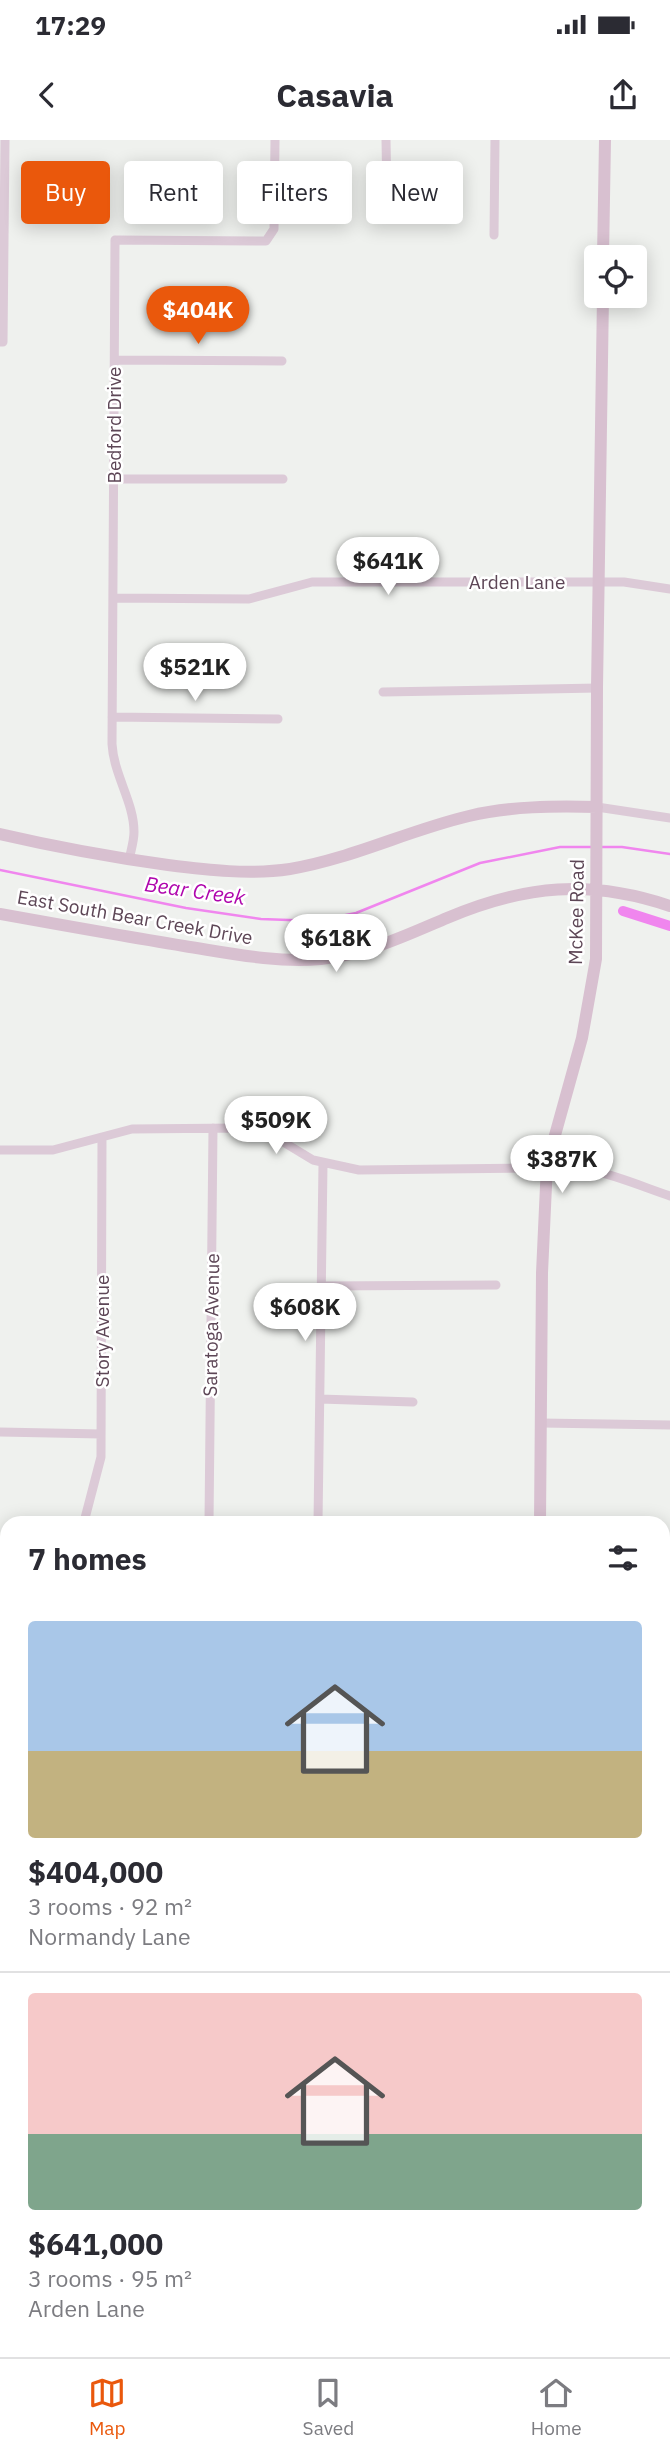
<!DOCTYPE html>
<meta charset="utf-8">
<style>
body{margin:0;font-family:"IBM Plex Sans",sans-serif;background:#f7f7f7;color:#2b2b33;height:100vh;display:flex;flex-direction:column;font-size:26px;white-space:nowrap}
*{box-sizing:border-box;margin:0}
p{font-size:23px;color:#7c7c81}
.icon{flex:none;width:38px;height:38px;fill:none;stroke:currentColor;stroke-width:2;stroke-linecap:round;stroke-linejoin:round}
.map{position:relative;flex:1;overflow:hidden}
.details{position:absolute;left:0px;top:1376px;width:670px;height:842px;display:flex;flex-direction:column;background:#fff;border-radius:21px 21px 0 0;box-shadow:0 4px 18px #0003}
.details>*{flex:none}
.hud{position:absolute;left:21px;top:21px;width:628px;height:63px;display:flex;gap:14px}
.controls{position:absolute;left:584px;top:105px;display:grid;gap:14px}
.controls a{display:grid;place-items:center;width:63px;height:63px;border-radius:7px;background:#fff;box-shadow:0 4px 18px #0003;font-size:35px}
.price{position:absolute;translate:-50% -60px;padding:0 16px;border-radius:24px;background:#fff;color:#222;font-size:23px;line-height:46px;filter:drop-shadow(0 2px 4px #0008)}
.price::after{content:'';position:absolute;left:50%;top:42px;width:21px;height:16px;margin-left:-10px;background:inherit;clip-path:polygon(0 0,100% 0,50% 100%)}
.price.active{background:#ea580c;color:#fff}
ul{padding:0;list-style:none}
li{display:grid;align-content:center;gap:14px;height:371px;padding:0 28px}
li+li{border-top:2px solid #e1e1e2}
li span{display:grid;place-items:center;height:217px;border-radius:7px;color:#555}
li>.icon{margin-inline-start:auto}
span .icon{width:126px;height:126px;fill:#fffc;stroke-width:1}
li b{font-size:30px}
h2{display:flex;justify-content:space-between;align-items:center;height:84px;padding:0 28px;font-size:30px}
.tag{padding:0 24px;border-radius:7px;background:#fff;box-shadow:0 4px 18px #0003;font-size:24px;line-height:63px}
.tag.active{background:#ea580c;color:#fff}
.status{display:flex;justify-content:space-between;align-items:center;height:49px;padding:0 35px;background:#fff;direction:ltr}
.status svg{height:19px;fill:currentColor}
header{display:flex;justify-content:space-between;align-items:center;height:91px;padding:0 28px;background:#fff;font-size:32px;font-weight:700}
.menu{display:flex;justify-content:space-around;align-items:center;height:98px;border-top:2px solid #e1e1e2;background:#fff;font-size:19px;color:#7c7c81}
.menu a{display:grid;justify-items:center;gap:4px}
.menu .active{color:#ea580c}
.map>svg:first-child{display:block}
</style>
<div class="status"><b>17:29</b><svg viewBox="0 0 49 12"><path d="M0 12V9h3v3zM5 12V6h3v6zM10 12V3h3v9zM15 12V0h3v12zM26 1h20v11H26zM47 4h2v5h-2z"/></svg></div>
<header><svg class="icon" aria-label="back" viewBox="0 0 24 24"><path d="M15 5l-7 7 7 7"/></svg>Casavia<svg class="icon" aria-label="share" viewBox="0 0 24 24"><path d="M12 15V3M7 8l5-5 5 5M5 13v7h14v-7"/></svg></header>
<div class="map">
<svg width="670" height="2217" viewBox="0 0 670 2217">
<rect width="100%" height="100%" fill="#eff1ee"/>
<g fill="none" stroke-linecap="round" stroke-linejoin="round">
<path stroke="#f086ee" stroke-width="2.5" d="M600,707H622L670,714
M0,730L186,768L261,779L316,781L356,773L480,723L560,707H594
M663,2040L670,2039
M135,2217L146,2210"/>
<path stroke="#f086ee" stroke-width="10" d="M623,771L670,786"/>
<path stroke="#dccad7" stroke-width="9" d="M386,0L387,56
M494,95L495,0
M0,202H3L5,0
M115,220L282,221
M114,339H283
M113,458L249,459L312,442H624L670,449
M383,552L597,548
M112,577L278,579
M597,667L670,678
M129,720C131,710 134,701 134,692C134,662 114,636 112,604L115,100L266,101L274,89L275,0
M0,1010H53L132,989L237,988L275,997L313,1020L359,1030L534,1028C575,1017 631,1043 670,1056
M321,1146L496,1145
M320,1259L413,1262
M541,1283L670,1285
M0,1292L101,1294
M84,1382L101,1317L102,997
M209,1382L213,988
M318,1382L323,1024
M663,1516L670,1518
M0,1608H7
M0,1827L7,1825
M0,1957L7,1955
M663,2101L670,2102
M0,2102H7"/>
<path stroke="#d8c0d0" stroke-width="12" d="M603,117L605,0
M0,694C56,707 111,717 168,725C208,730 250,735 290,729C351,719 409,690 469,676C511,666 554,666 597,667
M0,774C61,785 122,796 184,806C229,813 275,823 321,819C365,815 407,795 447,778C525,745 590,739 670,766
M540,1382L542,1133L547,1024L582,898L596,819L597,548L603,156
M532,2217L533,2210"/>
</g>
<g text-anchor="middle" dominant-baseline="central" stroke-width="5" stroke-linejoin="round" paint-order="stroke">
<g font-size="19" fill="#5d4656" stroke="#fff">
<text transform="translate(114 285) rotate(-90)">Bedford Drive</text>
<text x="517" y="442">Arden Lane</text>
<text transform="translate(576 772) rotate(-89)">McKee Road</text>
<text transform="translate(135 777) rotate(10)">East South Bear Creek Drive</text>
<text transform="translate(211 1185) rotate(-89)">Saratoga Avenue</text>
<text transform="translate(102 1191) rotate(-90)">Story Avenue</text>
</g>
<g font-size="21" font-style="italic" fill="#af06ad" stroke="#fff">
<text transform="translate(195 750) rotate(8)">Bear Creek</text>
</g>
</g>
</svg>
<div class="controls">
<a><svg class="icon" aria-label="locate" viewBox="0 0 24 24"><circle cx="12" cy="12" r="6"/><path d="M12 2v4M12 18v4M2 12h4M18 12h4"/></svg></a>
</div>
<b class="price active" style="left:198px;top:206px">$404K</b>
<b class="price" style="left:388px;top:457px">$641K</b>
<b class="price" style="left:195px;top:563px">$521K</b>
<b class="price" style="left:336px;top:834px">$618K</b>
<b class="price" style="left:276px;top:1016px">$509K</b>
<b class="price" style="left:562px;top:1055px">$387K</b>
<b class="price" style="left:305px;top:1203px">$608K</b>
<div class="hud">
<a class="tag active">Buy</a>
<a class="tag">Rent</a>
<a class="tag">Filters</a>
<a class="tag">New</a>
</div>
<section class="details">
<h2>7 homes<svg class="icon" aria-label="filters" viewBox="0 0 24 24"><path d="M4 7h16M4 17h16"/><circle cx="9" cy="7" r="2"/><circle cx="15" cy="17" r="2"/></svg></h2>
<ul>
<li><span style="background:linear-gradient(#a9c7e8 60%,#c2b280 0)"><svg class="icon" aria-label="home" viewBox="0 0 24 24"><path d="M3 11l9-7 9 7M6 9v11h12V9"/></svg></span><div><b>$404,000</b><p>3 rooms · 92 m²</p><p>Normandy Lane</p></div></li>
<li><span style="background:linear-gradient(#f6c9c9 65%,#7fa58c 0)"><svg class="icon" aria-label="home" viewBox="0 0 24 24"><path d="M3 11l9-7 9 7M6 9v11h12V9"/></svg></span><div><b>$641,000</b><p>3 rooms · 95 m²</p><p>Arden Lane</p></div></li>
</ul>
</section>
</div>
<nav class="menu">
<a class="active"><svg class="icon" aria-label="map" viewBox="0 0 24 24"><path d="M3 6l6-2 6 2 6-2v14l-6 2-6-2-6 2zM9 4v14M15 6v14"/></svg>Map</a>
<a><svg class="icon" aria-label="saved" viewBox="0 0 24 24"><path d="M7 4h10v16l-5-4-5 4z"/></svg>Saved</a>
<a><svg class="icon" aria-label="home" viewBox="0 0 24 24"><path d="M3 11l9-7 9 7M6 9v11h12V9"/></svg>Home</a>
</nav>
